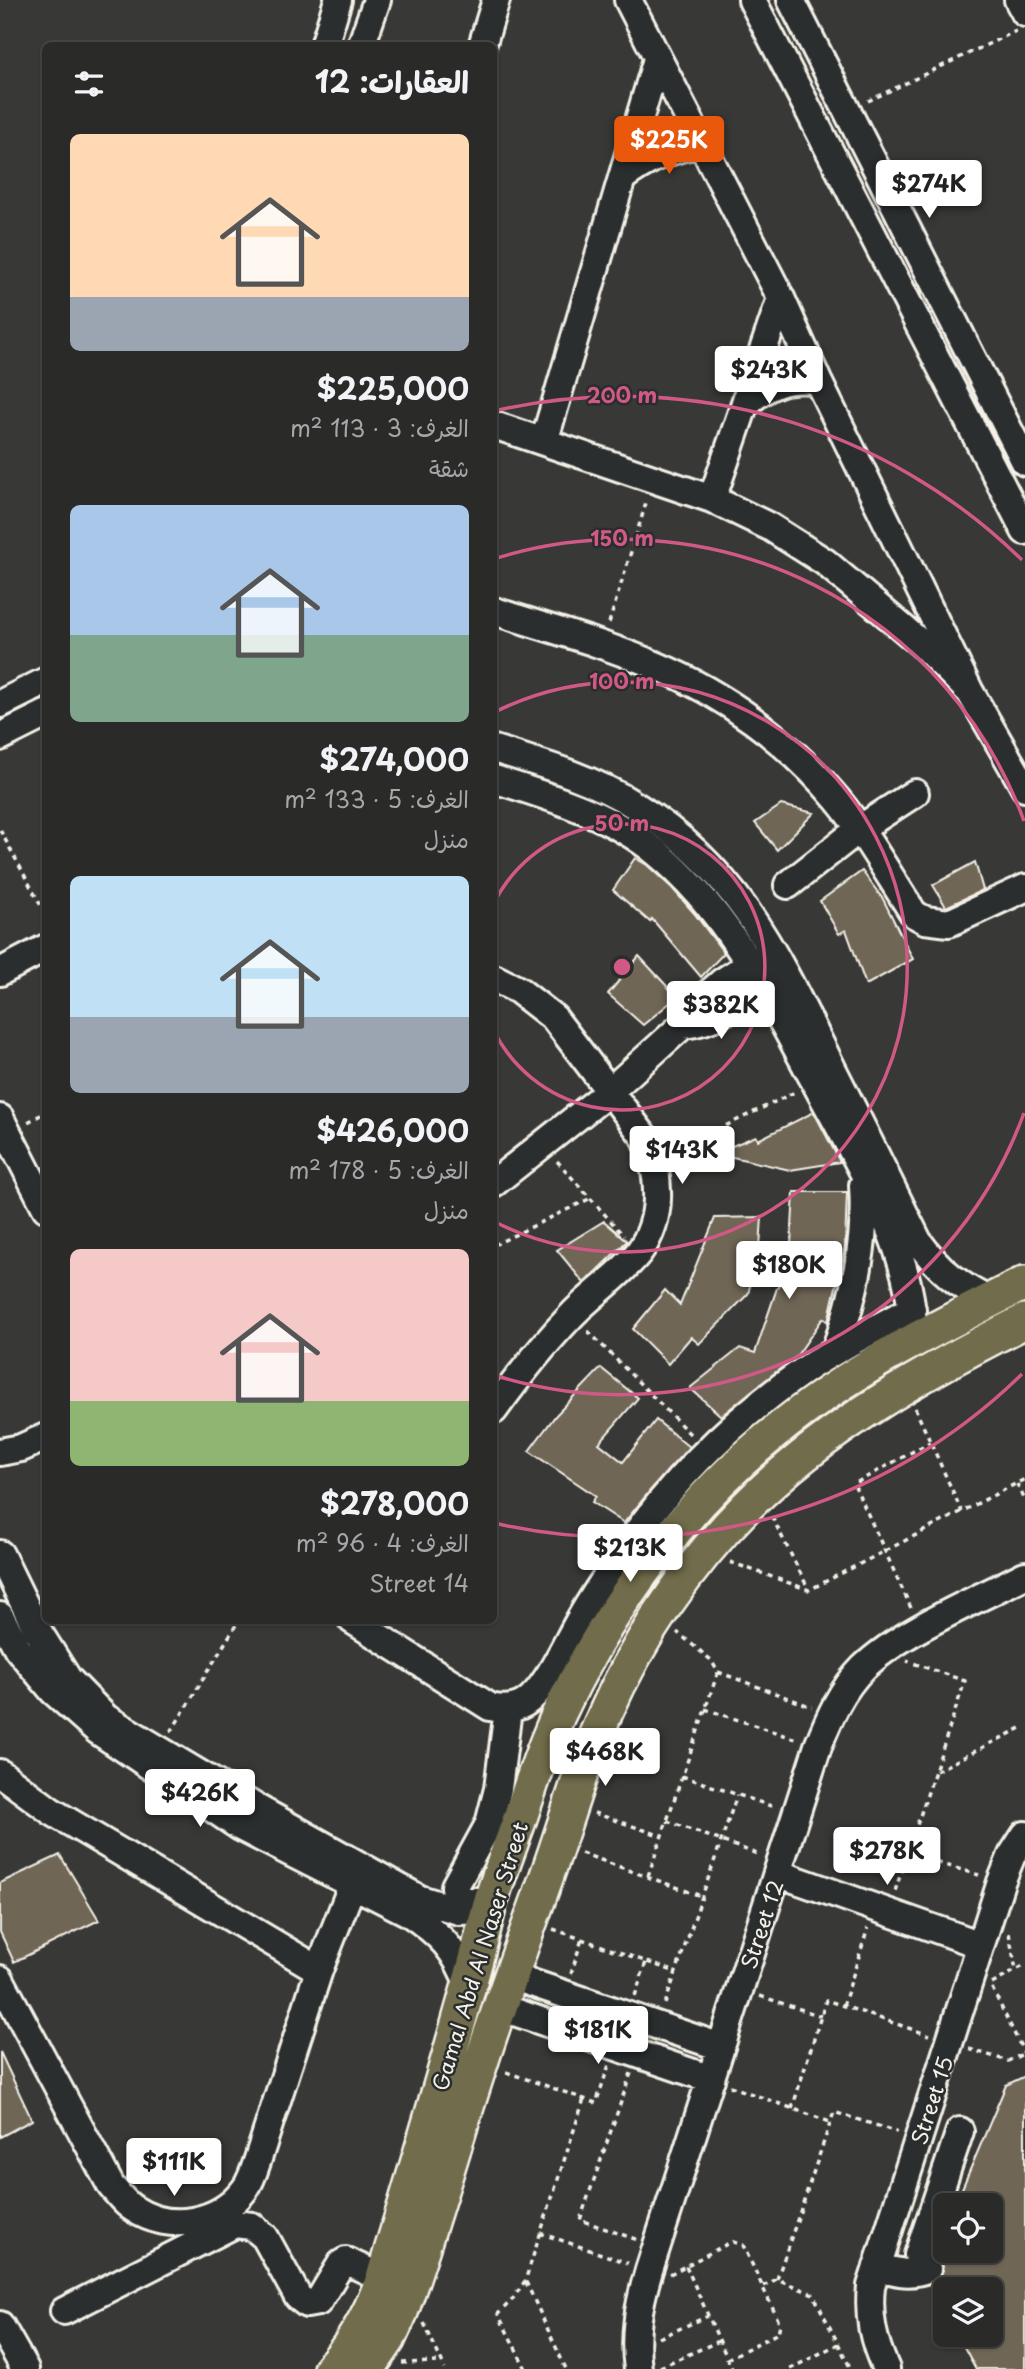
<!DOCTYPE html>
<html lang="ar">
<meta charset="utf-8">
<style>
body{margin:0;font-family:"Playpen Sans","Playpen Sans Arabic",sans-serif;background:#323230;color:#f1f3f6;direction:rtl;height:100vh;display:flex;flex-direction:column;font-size:26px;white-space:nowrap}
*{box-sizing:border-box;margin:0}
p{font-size:23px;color:#a5a7a8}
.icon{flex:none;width:38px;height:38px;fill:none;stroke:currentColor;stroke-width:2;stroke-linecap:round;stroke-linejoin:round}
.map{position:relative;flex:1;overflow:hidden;direction:ltr}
.drawer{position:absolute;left:42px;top:42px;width:455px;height:1582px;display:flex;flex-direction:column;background:#2a2a28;border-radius:10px;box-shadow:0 2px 5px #0004,0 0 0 2px #464645;direction:rtl}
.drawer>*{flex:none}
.fabs{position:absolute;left:933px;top:2193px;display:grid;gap:14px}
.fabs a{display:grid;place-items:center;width:70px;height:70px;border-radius:10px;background:#2a2a28;box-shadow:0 2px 5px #0004,0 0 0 2px #464645;font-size:35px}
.price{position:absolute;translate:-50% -60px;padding:0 16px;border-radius:7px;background:#fff;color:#222;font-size:23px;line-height:46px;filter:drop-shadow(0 2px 4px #0008)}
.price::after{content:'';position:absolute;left:50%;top:42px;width:21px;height:16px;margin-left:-10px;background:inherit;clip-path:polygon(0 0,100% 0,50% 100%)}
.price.current{background:#ea580c;color:#fff}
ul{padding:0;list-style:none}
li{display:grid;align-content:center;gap:14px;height:371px;padding:0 28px}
li span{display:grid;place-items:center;height:217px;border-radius:10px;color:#555}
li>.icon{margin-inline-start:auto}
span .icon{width:126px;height:126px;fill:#fffc;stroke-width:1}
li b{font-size:30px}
h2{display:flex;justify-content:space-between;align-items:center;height:84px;padding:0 28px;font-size:30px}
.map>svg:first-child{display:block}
</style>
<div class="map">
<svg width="1025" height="2369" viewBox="0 0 1025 2369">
<rect width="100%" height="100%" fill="#383836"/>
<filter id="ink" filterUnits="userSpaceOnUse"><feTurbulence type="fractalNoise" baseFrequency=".0143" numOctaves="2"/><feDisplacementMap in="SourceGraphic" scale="14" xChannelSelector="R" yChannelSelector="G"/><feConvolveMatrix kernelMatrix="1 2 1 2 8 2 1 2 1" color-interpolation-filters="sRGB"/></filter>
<g filter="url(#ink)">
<path fill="#6f6656" stroke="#f4f1e8" stroke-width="2" d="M781,805L814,813L777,850L755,823Z
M635,858L647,865L672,888L694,913L724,953L701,977L652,919L650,922L613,890Z
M975,862L983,890L946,907L933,885Z
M862,871L883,899L913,959L866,985L846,930L839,934L820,901Z
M639,956L677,997L643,1025L608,994Z
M814,1112L840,1162L790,1170L715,1153L756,1136L758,1140Z
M794,1192H847L845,1247L828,1322L823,1318L796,1357L721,1416L690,1388L740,1348L755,1353L777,1288L793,1264L787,1259L791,1245Z
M762,1217L760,1247L748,1294L699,1344L691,1337L668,1364L633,1329L665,1290L680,1305L715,1218Z
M604,1221L627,1241L584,1283L557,1250Z
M601,1368L638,1398L599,1443L623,1462L656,1420L689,1447L650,1491L624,1523L592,1502L596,1496L529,1451L556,1415Z
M60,1855L99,1920L14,1962L0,1932V1883Z
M0,2052L32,2120L0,2137Z
M1025,2076V2369H976L957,2334H990V2289H934L931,2284L939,2279L943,2270L935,2253L936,2250H990V2205H955L1006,2085Z"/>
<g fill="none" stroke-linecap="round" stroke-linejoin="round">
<g stroke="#f4f1e8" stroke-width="32">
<path id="minor" d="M628,0L781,298L818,381L970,692
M752,0L1025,531
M791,0L1025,462
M1018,0L1025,13
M324,46L338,0
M361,46L377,0
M482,46L496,0
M622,178C647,159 671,149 701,143
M744,406C766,384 787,376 818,381
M494,425L712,499L770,527L825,562L924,646L970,692L1025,788
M544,442L657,59
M712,499L781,298
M494,611C547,628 603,643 655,665C725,694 788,741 837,799C866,834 889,876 914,914L925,920L949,923L1025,888
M0,704L46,681
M0,737L46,714
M494,749C543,764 592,778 636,806C742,872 780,963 833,1070C862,1127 890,1184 918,1241C938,1269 959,1286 990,1301
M494,779C550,797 610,814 657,853C731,914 770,1000 815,1082C853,1154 910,1243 913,1326
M788,885L858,830L915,793
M0,972L46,948
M494,978L518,990L554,1018L646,1139C660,1175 664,1218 639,1252C622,1274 592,1294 572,1315C544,1344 518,1377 494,1410
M683,1025C725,1021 741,998 772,972
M0,1118L46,1208
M494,1183L610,1091L683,1025L703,999L722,982L764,955
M835,1351C854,1297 867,1243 863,1185
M0,1452L21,1448L46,1437
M0,1554L36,1628L68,1679L106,1718L255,1807L420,1899L459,1911L489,1910
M0,1616L18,1649L53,1691L98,1731L240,1827L409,1913C440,1934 456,1950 469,1986
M352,1620L490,1707C502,1710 514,1710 525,1703C546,1690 567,1641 580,1619C593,1596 608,1574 623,1552C671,1481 735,1418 806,1369C840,1346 877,1328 912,1309
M0,1773L51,1811L319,1970
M777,1873L981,1945
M484,1901H465L456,1896L455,1886L489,1824L498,1789L508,1709
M511,1976L721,2047
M0,1979L111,2186C118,2194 125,2204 134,2209C170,2233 220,2223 245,2189C251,2181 255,2168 258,2159L319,1970L353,1883
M500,2007L711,2079
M877,2266C895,2272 909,2276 927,2269L918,2255L960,2131
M64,2311L235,2224L252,2226L265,2237L298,2297L307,2304L318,2302L341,2264L346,2261L383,2278
M0,2325L25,2369
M638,2369C633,2334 639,2304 649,2270L818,1746C829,1718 841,1690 863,1668C901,1631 977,1600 1025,1575
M886,2369C873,2341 868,2317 871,2286L1001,1882L1012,1855L1025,1835"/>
</g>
<g stroke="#f4f1e8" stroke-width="38">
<path id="major" d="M330,2369C355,2342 371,2313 383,2278C412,2181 442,2083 469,1985C477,1957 484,1928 491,1900C499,1875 509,1849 518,1824C532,1782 545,1741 565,1701C615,1599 685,1505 774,1433C850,1370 937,1327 1025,1283
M368,2369L388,2340L401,2312C430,2231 453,2148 480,2066C500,2004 523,1943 545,1881C565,1826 580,1768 605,1714C639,1638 687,1567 746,1507C824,1428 926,1371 1025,1321"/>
</g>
<path stroke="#f4f1e8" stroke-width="3.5" stroke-dasharray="5 5" stroke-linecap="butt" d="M868,101L1016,31
M609,623L647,500
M0,830L46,915
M28,1122L46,1112
M672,1152L797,1091
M557,1161L624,1236
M494,1245L589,1199
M588,1331L691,1435
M915,1408L962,1512
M1017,1484L1025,1500
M772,1517L808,1588
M730,1562L809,1590L1025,1479
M911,1608L854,1484L930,1442
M718,1672L812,1707
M705,1709L799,1740
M171,1732L239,1620
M936,1771L1025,1726
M682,1776L774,1807
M594,1813L662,1836
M667,1821L760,1855
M581,1853L701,1896
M908,1854L979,1875
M648,1876L718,1672L711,1660L677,1632
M895,1891L965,1681L907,1661
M553,1929L676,1972
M1009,1933L1016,1970
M571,1974L582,1939
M992,1984L1025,1965
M992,1988L1024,2053
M635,1996L646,1962
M760,1996L821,2016
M665,2004L737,1795
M843,2006L868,1928
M969,2049L1008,2061L1025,2053
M506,2072L596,2103L609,2065
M631,2073L580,2220L638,2240
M730,2086L830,2122
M792,2109L826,2000L929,2035
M540,2233L628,2263
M686,2266L732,2369
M670,2274L729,2243L733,2242L743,2245L780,2324L778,2333L727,2359
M777,2279L834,2112L897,2132
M526,2282L566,2369
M763,2286L777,2279L813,2294L851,2369
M424,2323L445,2369
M659,2338L708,2316
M402,2363L441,2362
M660,2367L719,2341
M526,2369L498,2314L512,2300L525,2281L584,2099
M790,2369L838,2344"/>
<use href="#minor" stroke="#2a2d2e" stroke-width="26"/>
<use href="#major" stroke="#716c4b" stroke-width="33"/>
</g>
</g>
<g fill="none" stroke="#d15985" stroke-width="3.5">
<path d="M494 903A143 143 0 1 1 494 1031"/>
<path d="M495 712A285 285 0 1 1 495 1222"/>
<path d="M1024 1113A428 428 0 0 1 497 1376M497 558A428 428 0 0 1 1024 821"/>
<path d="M1022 1374A571 571 0 0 1 494 1523M494 411A571 571 0 0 1 1022 560"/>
</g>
<g text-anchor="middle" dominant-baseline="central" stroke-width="5" stroke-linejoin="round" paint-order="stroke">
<g font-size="21" fill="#f4f1e8" stroke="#2a2d2e">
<text transform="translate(761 1924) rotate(-72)">Street 12</text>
<text transform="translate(479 1956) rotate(-73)">Gamal Abd Al Naser Street</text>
<text transform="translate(931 2100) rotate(-72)">Street 15</text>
</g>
</g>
<circle cx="622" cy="967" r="10" fill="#d15985" stroke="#2a2d2e" stroke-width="3.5"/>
<g font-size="21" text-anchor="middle" font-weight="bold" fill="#d15985" stroke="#2a2d2e" stroke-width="5" stroke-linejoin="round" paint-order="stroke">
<text x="622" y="403">200 m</text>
<text x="622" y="546">150 m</text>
<text x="622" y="689">100 m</text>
<text x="622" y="831">50 m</text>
</g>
</svg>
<div class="fabs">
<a><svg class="icon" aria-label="locate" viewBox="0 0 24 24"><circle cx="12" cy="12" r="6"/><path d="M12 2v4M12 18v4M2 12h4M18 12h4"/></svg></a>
<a><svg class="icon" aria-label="layers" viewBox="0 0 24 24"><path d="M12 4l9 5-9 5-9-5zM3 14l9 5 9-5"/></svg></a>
</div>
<b class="price current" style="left:669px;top:176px">$225K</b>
<b class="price" style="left:929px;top:220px">$274K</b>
<b class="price" style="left:769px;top:406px">$243K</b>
<b class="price" style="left:721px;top:1041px">$382K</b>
<b class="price" style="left:682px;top:1186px">$143K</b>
<b class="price" style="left:789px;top:1301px">$180K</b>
<b class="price" style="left:630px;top:1584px">$213K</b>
<b class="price" style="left:605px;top:1788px">$468K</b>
<b class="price" style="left:200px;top:1829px">$426K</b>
<b class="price" style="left:887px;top:1887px">$278K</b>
<b class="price" style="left:598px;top:2066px">$181K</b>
<b class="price" style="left:174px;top:2198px">$111K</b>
<section class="drawer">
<h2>العقارات: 12<svg class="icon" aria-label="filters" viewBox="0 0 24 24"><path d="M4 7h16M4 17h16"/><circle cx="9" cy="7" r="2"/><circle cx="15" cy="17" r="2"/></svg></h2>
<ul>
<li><span style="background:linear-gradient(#ffd9b3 75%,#9aa5b1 0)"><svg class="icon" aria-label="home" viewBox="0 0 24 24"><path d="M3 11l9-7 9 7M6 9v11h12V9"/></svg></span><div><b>$225,000</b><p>الغرف: 3 · 113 m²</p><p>شقة</p></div></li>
<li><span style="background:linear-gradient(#a9c7e8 60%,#7fa58c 0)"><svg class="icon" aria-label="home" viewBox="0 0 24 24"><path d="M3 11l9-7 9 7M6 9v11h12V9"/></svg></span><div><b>$274,000</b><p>الغرف: 5 · 133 m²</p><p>منزل</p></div></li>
<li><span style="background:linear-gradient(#bfe0f5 65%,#9aa5b1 0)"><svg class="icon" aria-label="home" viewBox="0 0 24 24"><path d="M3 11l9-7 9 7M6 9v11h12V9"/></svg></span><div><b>$426,000</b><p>الغرف: 5 · 178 m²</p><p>منزل</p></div></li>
<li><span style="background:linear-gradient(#f6c9c9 70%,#8fb573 0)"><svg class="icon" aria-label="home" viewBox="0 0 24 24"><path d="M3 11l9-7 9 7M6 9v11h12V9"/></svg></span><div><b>$278,000</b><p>الغرف: 4 · 96 m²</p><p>Street 14</p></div></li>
</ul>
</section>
</div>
